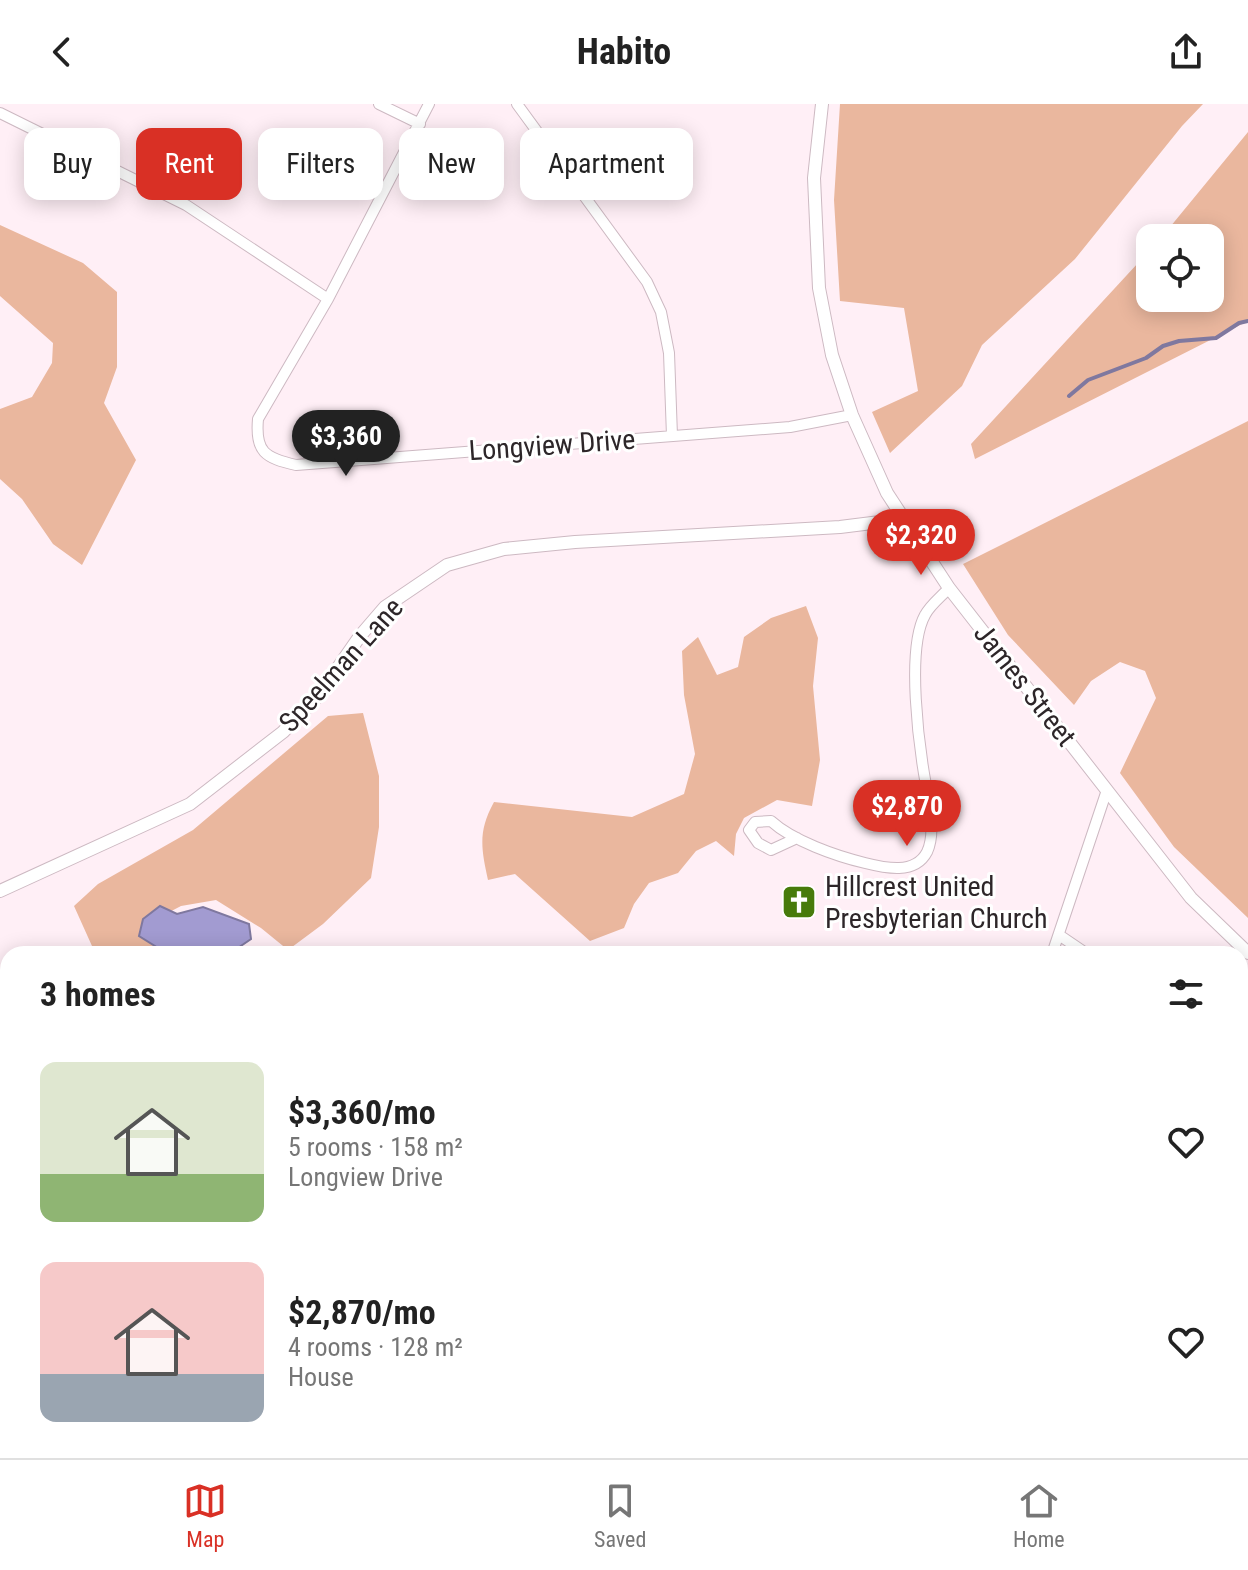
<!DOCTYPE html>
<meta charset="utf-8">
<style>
body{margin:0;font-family:"Roboto Condensed",sans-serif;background:#f6f6f6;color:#222;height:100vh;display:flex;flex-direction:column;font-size:30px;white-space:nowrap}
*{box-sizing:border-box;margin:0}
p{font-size:26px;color:#767676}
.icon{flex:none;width:44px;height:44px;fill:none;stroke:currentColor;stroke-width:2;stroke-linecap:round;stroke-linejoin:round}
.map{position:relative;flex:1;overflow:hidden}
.side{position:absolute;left:0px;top:842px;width:1248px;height:512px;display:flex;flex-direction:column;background:#fff;border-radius:24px 24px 0 0;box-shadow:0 4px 20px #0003}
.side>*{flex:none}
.banner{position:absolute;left:24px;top:24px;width:800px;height:72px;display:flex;gap:16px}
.fabs{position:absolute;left:1136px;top:120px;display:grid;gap:16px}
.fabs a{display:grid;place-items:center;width:88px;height:88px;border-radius:16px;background:#fff;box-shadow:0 4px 20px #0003;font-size:40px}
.price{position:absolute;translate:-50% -68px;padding:0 18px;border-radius:28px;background:#d93025;color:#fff;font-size:26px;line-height:52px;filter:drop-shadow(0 2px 4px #0008)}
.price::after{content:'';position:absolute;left:50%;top:48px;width:24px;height:18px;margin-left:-12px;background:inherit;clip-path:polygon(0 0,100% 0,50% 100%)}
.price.current{background:#222;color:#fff}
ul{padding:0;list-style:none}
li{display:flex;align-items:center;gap:24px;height:200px;padding:0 40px}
li span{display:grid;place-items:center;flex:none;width:224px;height:160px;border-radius:16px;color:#555}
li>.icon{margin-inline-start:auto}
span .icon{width:96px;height:96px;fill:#fffc;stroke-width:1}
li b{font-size:34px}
h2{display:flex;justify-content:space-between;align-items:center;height:96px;padding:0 40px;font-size:34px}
.chip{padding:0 28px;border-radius:16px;background:#fff;box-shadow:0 4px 20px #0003;font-size:28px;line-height:72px}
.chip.current{background:#d93025;color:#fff}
header{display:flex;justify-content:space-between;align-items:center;height:104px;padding:0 40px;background:#fff;font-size:36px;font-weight:700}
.dock{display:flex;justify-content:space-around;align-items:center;height:112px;border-top:2px solid #e0e0e0;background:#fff;font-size:22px;color:#767676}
.dock a{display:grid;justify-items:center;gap:4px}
.dock .current{color:#d93025}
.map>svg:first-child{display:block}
</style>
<header><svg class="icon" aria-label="back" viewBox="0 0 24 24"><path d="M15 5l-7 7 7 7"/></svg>Habito<svg class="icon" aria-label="share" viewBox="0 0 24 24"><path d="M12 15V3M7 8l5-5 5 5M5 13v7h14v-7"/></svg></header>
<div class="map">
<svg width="1248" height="1354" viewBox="0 0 1248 1354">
<rect width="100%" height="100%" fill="#ffeff6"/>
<path fill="#eab79e" d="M840,0H1203L1182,22L1075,155L982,241L962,282L890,349L872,308L918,287L904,204L840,197L834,96Z
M1248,28V217L975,355L971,340L1150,146V194H1210V134H1161Z
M0,121L83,159L117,188V263L104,299L136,356L82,461L53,440L22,395L0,375V305L32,293L52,259L53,239L0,192Z
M1248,317V814L1174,743L1120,669L1156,594L1145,567L1120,558L1091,577L1074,601L1008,531L963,460Z
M806,502L818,534L813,582L820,656L812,702L777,696L744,714L736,730L734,752L716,737L696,747L678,769L649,779L634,800L624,824L590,837L515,770L488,776C481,744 478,727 494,698L632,713L684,690L695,650L684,591L682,547L698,533L717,571L738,563L744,533L771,514Z
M363,609L379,672V723L371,774L323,820L288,846L261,824L216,796L181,802L158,814L232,850H139L137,846L118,850H86L92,842L74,802L98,780L193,726L328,612Z
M0,1072L8,1081V1144L0,1140Z
M791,1346H895L896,1354H796Z"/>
<path fill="#a29bd1" stroke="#7f789f" stroke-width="2" d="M160,802L177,810L203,803L249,820L251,835L229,850H190L163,847L139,832L143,815Z"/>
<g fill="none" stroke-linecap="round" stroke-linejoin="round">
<path stroke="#7f789f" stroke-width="4" d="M1069,292L1088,276L1146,254L1163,242L1179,237L1216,234L1239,219L1248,217
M0,1057L8,1070"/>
<g stroke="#cdb9c2" stroke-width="12">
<path id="minor" d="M379,0L420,20
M429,0L328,195L258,315C255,348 265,354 296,361L790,323L852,311
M517,0L647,178L661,208L669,249L672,332
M0,9L186,101L328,195
M797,734L771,746L758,739L749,726L755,718L771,717C793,737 836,752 865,759C885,764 915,771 927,748C936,729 929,701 926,681C919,643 906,545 925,511C930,501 942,492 949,484
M1059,831L1087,850
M1052,850L1107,686
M1240,956L1248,962
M1240,1062L1248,1068
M0,1165L8,1174
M1240,1176L1248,1170
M1240,1302L1248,1304
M0,1317L8,1327
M23,1346L30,1354
M149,1346L156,1354
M959,1354L972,1346"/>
</g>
<g stroke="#cdb9c2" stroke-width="14">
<path id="tertiary" d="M822,0L814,74L819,184L832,251L852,311L887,389L949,484L1191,794L1248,849
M0,787L190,700L283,628L319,591L360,532L385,503L447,461L504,445L575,438L840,423L904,415"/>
</g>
<g stroke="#cdb9c2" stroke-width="16">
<path id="secondary" d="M0,1024L8,1035
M594,1346L620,1354"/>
</g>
<use href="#minor" stroke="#fff" stroke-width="10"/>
<use href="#tertiary" stroke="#fff" stroke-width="12"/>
<use href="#secondary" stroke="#f7e1fc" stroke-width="14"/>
</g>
<defs>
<g id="church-square" transform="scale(1.8)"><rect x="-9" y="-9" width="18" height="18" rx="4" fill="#477b0b" stroke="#fff"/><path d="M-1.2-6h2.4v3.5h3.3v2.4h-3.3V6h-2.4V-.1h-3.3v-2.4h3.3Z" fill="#fff"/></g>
</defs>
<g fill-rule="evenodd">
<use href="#church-square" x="799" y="798"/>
</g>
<g text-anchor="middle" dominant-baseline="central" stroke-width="6" stroke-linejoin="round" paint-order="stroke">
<g font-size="28" fill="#2d2629" stroke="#fff">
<text transform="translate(552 341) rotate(-4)">Longview Drive</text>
<text transform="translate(341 561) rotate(-48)">Speelman Lane</text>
<text transform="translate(1025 581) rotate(52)">James Street</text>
</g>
<g font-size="28" fill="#2d2629" stroke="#fff" text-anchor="start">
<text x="825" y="782">Hillcrest United<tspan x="825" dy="32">Presbyterian Church</tspan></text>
</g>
</g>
</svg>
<div class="fabs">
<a><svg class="icon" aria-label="locate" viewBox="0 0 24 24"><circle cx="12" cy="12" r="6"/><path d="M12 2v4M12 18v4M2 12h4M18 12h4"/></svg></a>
</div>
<b class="price current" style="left:346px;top:374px">$3,360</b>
<b class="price" style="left:921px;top:473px">$2,320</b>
<b class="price" style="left:907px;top:744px">$2,870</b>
<div class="banner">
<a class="chip">Buy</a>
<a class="chip current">Rent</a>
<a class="chip">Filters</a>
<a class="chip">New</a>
<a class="chip">Apartment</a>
</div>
<section class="side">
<h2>3 homes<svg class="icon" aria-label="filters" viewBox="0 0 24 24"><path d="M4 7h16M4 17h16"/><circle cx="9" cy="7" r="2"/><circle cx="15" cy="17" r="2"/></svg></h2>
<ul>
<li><span style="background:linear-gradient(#dfe7d0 70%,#8fb573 0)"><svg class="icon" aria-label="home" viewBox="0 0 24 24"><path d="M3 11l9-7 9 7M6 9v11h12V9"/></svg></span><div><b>$3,360/mo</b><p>5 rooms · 158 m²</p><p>Longview Drive</p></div><svg class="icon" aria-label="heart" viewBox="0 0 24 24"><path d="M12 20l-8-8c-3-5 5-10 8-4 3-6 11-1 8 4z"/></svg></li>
<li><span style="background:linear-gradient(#f6c9c9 70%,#9aa5b1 0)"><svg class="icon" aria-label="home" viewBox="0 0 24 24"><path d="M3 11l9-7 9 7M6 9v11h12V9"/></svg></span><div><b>$2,870/mo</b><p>4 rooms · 128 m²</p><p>House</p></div><svg class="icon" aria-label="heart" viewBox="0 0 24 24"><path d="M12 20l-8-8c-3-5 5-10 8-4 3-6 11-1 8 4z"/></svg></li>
</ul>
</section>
</div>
<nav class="dock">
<a class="current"><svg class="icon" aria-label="map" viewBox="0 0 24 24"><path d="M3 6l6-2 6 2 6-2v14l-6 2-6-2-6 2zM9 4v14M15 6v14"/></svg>Map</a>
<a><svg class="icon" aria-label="saved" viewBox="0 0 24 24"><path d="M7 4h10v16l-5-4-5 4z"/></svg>Saved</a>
<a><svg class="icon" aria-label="home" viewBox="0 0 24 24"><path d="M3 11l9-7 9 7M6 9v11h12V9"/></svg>Home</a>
</nav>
